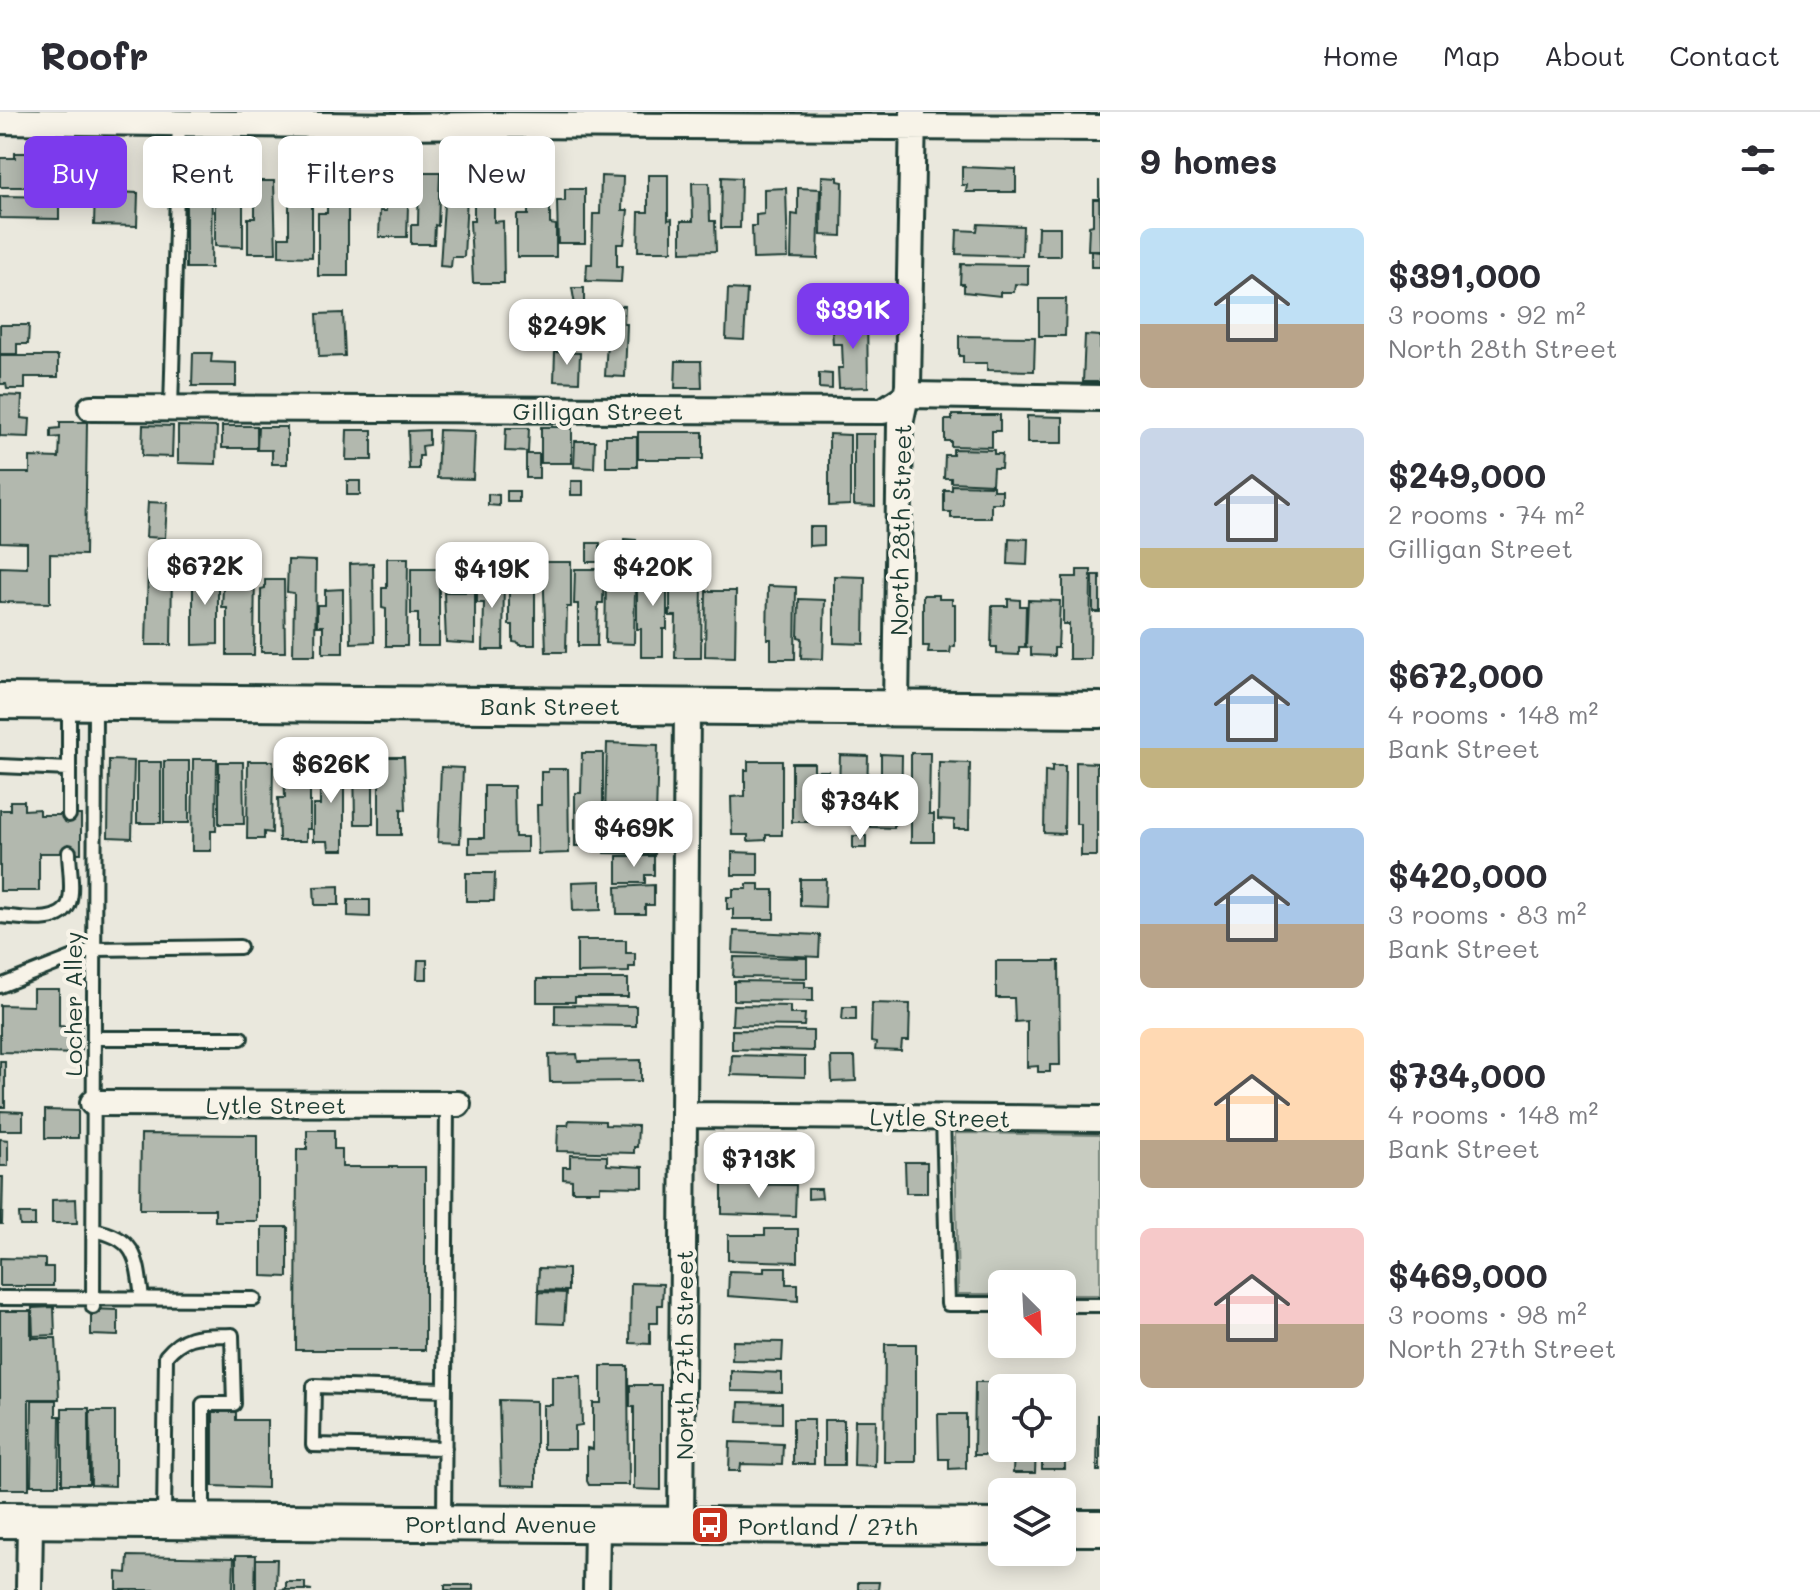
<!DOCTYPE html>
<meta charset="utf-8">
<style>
body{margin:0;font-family:Mali,sans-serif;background:#f7f7f7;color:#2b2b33;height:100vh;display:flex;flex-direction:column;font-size:30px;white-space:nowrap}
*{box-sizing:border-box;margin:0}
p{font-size:26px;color:#7c7c81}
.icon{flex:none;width:44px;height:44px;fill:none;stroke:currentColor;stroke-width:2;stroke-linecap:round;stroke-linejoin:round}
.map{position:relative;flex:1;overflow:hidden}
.drawer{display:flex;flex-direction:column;background:#fff;width:720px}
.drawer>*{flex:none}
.top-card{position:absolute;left:24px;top:24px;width:760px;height:72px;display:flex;gap:16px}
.needle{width:52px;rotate:156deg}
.buttons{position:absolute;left:988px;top:1158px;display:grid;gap:16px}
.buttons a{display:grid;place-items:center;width:88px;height:88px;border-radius:12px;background:#fff;box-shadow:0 4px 20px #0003;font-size:40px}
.price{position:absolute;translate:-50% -68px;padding:0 18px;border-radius:16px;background:#fff;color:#222;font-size:26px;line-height:52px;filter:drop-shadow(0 2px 4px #0008)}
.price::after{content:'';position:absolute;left:50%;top:48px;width:24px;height:18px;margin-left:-12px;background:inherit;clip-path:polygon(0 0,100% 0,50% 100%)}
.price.current{background:#7c3aed;color:#fff}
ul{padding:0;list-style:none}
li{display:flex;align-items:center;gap:24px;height:200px;padding:0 40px}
li span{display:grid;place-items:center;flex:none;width:224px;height:160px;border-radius:12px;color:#555}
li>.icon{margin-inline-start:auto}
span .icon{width:96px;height:96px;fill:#fffc;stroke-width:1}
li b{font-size:34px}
h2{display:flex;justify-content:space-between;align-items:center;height:96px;padding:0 40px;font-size:34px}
.chip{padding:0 28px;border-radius:12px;background:#fff;box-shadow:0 4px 20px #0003;font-size:28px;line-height:72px}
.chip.current{background:#7c3aed;color:#fff}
header{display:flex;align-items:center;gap:48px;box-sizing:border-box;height:112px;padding:0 40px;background:#fff;border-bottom:2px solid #e1e1e2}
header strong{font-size:38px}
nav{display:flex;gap:44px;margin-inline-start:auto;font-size:28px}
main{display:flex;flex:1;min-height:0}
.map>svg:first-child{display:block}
</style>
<header>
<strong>Roofr</strong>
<nav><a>Home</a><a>Map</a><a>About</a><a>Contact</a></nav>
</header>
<main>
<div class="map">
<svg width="1100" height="1478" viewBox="0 0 1100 1478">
<rect width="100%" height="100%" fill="#eae8dd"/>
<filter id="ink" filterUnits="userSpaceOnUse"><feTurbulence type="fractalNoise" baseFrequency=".0125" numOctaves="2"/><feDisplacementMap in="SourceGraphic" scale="16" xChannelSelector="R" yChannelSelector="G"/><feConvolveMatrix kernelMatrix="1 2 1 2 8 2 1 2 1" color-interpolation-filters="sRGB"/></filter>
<g filter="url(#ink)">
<path fill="#c8ccc1" stroke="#74847a" stroke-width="2" d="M955,1021L1100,1023V1183H1062V1172H1002V1182H958Z"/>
<path fill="#b2b8ae" stroke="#1f3d34" stroke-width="2" d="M15,41H40V46H58V75H0V46H15Z
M78,45H92V67H78Z
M962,55L1016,57V80H966L967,73H962Z
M419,60H440L438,114L435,113L434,132H411V113H418Z
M387,61L409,62L407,125H379L380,99H386Z
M446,62L468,63L464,145H452L451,155L440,154Z
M648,63H668V108L672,107V139H638L639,100H648Z
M601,64L623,65L622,98H628L624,132H617V154H622L621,170L586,169L587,152H592L593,102H600Z
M822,64L838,65V69L843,70L842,124L821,123Z
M722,65L741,66L740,116H721Z
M1099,68L1100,138H1088L1089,114L1093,113V87H1099Z
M255,69H274L276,141H248V106H255Z
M692,71H709L710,109H715L716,139L681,140V109H693Z
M474,72H494V110L503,109L504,171H473L470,109H474Z
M222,73H243V135L215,134V80H222Z
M528,74L550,75V112L556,113V145H517V103H528Z
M186,75H212L211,156H186Z
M786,76L788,146L753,147L752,114H756V103L764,102V77Z
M798,76L820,77L818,147L791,146L792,102L798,103Z
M312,77V145L279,144V125H289V78Z
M565,77H585V131H558L557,89H565Z
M95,79L138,81L137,114L94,113Z
M0,84L59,85V107L0,106Z
M327,90L348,91V164H318V101H327Z
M978,112L1023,114L1022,144L956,142L957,118L977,119Z
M1038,115H1060V144H1037Z
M1091,139L1100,140V155H1091Z
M961,152L1028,153V173L1015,172L1014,180H1000V184L964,180V172H960Z
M572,176H584V199H576Z
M728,177L747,178L744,228L726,227Z
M1039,187H1066L1065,224H1039Z
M598,193L625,194L624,212H627L625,265L605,264L608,212H597Z
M343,201L345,244L319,245L317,202Z
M843,202H867L868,275L839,276L838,256H843L842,232H833L832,217H843Z
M0,213H29L28,232H17V242H0Z
M1085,223L1100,224V270H1083Z
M959,224L1035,225L1034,259L987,258V251H963V244H959Z
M555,240L580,241L579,270L554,269Z
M193,241H212L211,250L236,251V274H192Z
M0,244H58V265H25V277H7L6,272H0Z
M676,249H701L702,276H675Z
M819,261L832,262V277L819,276Z
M0,283L22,284L21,306L30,307L29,325L0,324Z
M952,303H1000V319H992V335L951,334V329H945V308H952Z
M1027,304L1063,305V331H1027Z
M60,310H87L85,443L50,442V491L0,490V455L27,456V431L0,430V361H30V345L59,346L60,325L51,326V317L60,316Z
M143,313L173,314L172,345L142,344Z
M178,314L217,315L216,352L178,351Z
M222,314H257V336H222Z
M258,315H287V352H272V338H257Z
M541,315H572V351H541Z
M506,316H529L528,340L505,339Z
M347,318H372V348H346Z
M429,318V333L422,334L423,344H419V357H409L408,319Z
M439,318L475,319L473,367L437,366Z
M638,320H703V347H638Z
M829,322L850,323V393L829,394Z
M854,322H875V394L854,393Z
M606,325H637V355H606Z
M575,329H595L594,356L574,355Z
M953,337L994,338V342H1002L1001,356H993L992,372L951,370V366H944L945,343H953Z
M526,342H539V366H526Z
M347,369H360V383H347Z
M571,369H583V383H571Z
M952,373L993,374V378H1002V391H991V406H951V400H944V378H952Z
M507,379H519V390H507Z
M488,382L499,383V394L488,393Z
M148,390L167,391L165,426L146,425Z
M809,415H824V433L809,434Z
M1009,426L1028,427L1027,453L1008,452Z
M624,427L636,428L635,449H624Z
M587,431H600V450H587Z
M655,441H667V517H663V545H641V517H637V461H655Z
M387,446H408L407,534H386V497L382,496V476H387Z
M288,448L316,449L315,543H293L294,481L287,480Z
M233,449L255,450L254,543H227V496H222L223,476H232Z
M543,450H571V495H567L566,540H546Z
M373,451L374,530L351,531L350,452Z
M148,455L172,456L171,533H146Z
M193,457H218V532L193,533Z
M411,457H439V534H418V502H411Z
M575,457H604L603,491H598L597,534H578V492H574Z
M1077,458H1091L1090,547H1069V512H1063V465H1077Z
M1093,463H1100V500H1093Z
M477,464H504L503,538H483L484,491H477Z
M834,464L865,465L864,532L834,531Z
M670,467L702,468L701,546H675L676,504H670Z
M265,468H284L285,540H261V477L265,476Z
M606,471H625V474L635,475L634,532L605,531Z
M535,473V533H520L519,531L513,530V513H509V474Z
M768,474L796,475L795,547H771V527H767Z
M343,477V541H323V514H317V493H325V478Z
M706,479H736L735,545L705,544Z
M444,480H475V532L446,530Z
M923,483H939V487H952V492H955V534L951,535L950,541H928L929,534H923Z
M799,487L825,488L823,547L801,546L802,526L798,525Z
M1008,487L1020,488V494H1026L1025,535H1019V543L997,542V535H991L992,494H1008Z
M1028,488L1060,489L1058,536H1054V544L1031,543V536L1026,535Z
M607,631L658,633L655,742L604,741Z
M582,641H603V734H575V681H581Z
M911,641H930L929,702H934V730H911Z
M881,642L902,643L901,705L894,704V716L870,715L871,681H881Z
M840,643L868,644L866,715H859V708H838L839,687H845V678H839Z
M379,645H404L406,698L401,697V723H379Z
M320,646H344V738H329L328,729H313V693H320Z
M193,647H217L216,719H211V739H192Z
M109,648L134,649L132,726L108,725Z
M310,648V717H306V729H279L278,686H285L284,653L289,652V649Z
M354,648H373V712H355Z
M164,649H189V711H164Z
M248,649H273L272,721L264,720V727H247Z
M748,649H782V723H766V728L748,729V723H732L731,685L745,684V658H748Z
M137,650H161V711H137Z
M219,650H243L244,712H219Z
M939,650L970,651L969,717H954V708L938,707Z
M1076,650L1097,651V744H1081V712H1076Z
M792,651H814V659H828V710H792Z
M1052,654H1065L1064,722L1044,721L1045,659L1052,660Z
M441,655L463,656L460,731L438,730Z
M548,657H568L569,741L538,742L537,693H541V660H548Z
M484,674H514L515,725H527V740L469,741V726H484Z
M10,689H24V698L39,697V703H81V741H39V779H0V698H10Z
M853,724H866V736H853Z
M732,740L758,741V763H732Z
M617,744H654V763H645V771H617Z
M466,761H495L494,789H466Z
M800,767H826L825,795L800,794Z
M601,769V798L573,799L572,770Z
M747,772H759V778H774V807H733V797H727V785H733V777H747Z
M654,773V793H645V802H617L616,775Z
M339,774V793H315L314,775Z
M348,788H370V805L348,804Z
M734,819L820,823L819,845L733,841Z
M577,828H626V841H635V855H629V860L577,861Z
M734,845L807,846V866L733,865Z
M418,848H427V867H417Z
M996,849H1059L1060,953H1050V960H1038V954L1027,955V909L1015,910L1014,886H996Z
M537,867H628V885H575V890H537Z
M734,869L805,870V875H813V889L734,888Z
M33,877H59V914L82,915L81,942L0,940V893L33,894Z
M872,891L910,892L909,929H902L901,939L875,938L876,931L871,930Z
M555,893L636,894V914L555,913Z
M733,893L790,894V902H805L804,914L732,913Z
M843,895H856V908H842Z
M732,918L813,919V939L732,937Z
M577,942L578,949L641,948V969L550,970L549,943Z
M732,943L805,945V965L731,963Z
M831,945H855L856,969L832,970Z
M0,949H5V995H0Z
M45,998L78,999V1026H45Z
M0,999L23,1000V1018H0Z
M569,1008L605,1009V1013L638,1014L637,1035H634V1041L557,1039L558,1013H568Z
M307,1018H334V1037H342V1055H425V1238H296L297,1037H307Z
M141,1022L257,1023V1109H215V1097H140Z
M0,1027L8,1028V1054H0Z
M724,1040L768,1041V1052H775V1065H767V1073L729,1072V1058L724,1057Z
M570,1043L607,1044V1053L643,1055V1075L600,1074V1079H572V1068L563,1067V1055H570Z
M905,1050H927V1081H906Z
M0,1065H3L2,1112H0Z
M722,1072L796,1073L795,1104L722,1102Z
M808,1077H821L822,1086L808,1087Z
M76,1087L77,1111H52V1088Z
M19,1102H35V1114H20Z
M262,1115H288V1165L262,1164Z
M765,1117H798V1150L728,1148V1123H765Z
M0,1146L45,1147V1155H53V1174H0Z
M764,1155H786V1172H798V1189L728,1184L729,1159L764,1160Z
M539,1156L568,1157V1179L538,1178Z
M631,1171L663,1172L662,1193H658V1211H650V1232L630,1231Z
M539,1180L566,1181L564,1212L538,1211Z
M54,1195L55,1223L33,1224L32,1196Z
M91,1197L118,1198V1224L91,1223Z
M0,1199H31V1226H56L59,1287H29V1377H0Z
M733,1229L783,1230L782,1249L732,1248Z
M885,1232H916V1350H884Z
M601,1254H628L629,1373H589L587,1369V1336L593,1337V1291H601Z
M731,1259L782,1261V1280L731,1279Z
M552,1264H581L582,1313L575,1314V1337H543V1293H552Z
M975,1270H1004L1003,1343H974Z
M630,1273H661V1378L634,1377V1295H630Z
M1062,1285H1064L1065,1357H1042V1336H1062Z
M32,1288H56V1304H60L59,1373H31Z
M499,1288L536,1289V1374L501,1373Z
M739,1290L782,1291V1311L738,1310Z
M62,1296H89V1372H62Z
M90,1299H115V1374L91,1373Z
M213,1300H236V1308H267V1376L213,1374Z
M938,1302H966V1356L949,1357V1347H939Z
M1098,1303H1100V1359H1097Z
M793,1307H814V1352H793Z
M824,1308H844V1353H824Z
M855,1308H876L875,1354L854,1353Z
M730,1330L783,1332L782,1353L741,1352L740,1359H729Z
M1014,1336H1036L1035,1361H1013Z
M236,1443H256L255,1478H236Z
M128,1444L234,1446L233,1478H117V1460L127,1461Z
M256,1447H277L276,1478H256Z
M286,1470H305V1477L312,1478H279L286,1477Z
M858,1470H879L878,1478H858Z
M445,1473H473V1478H445Z"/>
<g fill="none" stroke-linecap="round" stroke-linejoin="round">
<g stroke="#1f3d34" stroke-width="18">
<path id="lane" d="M171,297L179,7
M69,593V703
M0,654L69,657
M0,804C19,805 61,815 69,791C74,777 69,755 69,740
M0,874L94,837L240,835
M94,926H241
M943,1005L948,1192H1002
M93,1118C137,1126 137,1147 142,1186
M0,1186L254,1187
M1062,1193H1100
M93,1195L95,593
M445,1336L313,1333L314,1274L445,1278
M164,1406L166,1244C186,1220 203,1224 232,1223L234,1292H203V1406
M444,1409L447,992"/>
</g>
<g stroke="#1f3d34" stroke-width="30">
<path id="street" d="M0,9L396,14L487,13L1100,16
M91,296L883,299L907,283L1100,286
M896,596L900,312L908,274L913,0
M93,991L458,992
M685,1003L1100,1007
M681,1413L687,594
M29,1478L30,1409
M596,1478L597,1412"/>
</g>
<g stroke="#1f3d34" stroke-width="40">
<path id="secondary" d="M0,589L1100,598
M0,1408L1002,1415
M1062,1416H1100"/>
</g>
<use href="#lane" stroke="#f7f3e8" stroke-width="12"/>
<use href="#street" stroke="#f7f3e8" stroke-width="24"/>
<use href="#secondary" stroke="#f7f3e8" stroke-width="34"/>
</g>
</g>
<defs>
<g id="bus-square" transform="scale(2)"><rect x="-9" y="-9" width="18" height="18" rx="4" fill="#c8321e" stroke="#f7f3e8"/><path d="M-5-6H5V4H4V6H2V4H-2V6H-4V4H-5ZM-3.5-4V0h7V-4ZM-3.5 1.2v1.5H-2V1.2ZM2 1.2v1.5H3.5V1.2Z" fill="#fff"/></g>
</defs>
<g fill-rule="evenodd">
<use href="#bus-square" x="710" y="1413"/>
</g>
<g text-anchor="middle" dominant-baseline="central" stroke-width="8" stroke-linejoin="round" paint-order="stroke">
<g font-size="24" fill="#1f3d34" stroke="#f7f3e8">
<text x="598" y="298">Gilligan Street</text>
<text transform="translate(900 418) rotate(-89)">North 28th Street</text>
<text x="550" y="593">Bank Street</text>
<text transform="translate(72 892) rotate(-90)">Locher Alley</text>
<text x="276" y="992">Lytle Street</text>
<text transform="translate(940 1005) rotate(1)">Lytle Street</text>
<text transform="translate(683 1243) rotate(-90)">North 27th Street</text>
<text x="501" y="1411">Portland Avenue</text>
</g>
<g font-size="24" fill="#1f3d34" stroke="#f7f3e8" text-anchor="start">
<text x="738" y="1413">Portland / 27th</text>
</g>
</g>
</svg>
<div class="buttons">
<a><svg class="needle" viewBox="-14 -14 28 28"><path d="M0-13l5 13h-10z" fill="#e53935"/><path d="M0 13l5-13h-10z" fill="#7c7c81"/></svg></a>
<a><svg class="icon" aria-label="locate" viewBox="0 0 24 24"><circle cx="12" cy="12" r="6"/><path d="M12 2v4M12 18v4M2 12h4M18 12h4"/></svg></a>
<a><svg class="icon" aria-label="layers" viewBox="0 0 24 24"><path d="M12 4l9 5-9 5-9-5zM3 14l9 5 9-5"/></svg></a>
</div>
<b class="price current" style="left:853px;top:239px">$391K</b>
<b class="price" style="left:567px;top:255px">$249K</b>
<b class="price" style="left:205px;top:495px">$672K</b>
<b class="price" style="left:653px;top:496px">$420K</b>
<b class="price" style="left:492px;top:498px">$419K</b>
<b class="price" style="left:331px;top:693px">$626K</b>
<b class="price" style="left:860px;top:730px">$734K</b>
<b class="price" style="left:634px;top:757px">$469K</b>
<b class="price" style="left:759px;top:1088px">$713K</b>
<div class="top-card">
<a class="chip current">Buy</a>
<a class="chip">Rent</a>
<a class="chip">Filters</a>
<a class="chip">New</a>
</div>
</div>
<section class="drawer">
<h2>9 homes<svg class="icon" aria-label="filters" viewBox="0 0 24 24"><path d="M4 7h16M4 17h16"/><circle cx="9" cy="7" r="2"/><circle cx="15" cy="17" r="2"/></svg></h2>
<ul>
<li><span style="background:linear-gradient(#bfe0f5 60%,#b9a48a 0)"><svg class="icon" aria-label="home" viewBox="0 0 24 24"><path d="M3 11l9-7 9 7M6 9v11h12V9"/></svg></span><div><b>$391,000</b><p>3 rooms · 92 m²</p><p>North 28th Street</p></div></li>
<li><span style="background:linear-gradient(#c9d6e8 75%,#c2b280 0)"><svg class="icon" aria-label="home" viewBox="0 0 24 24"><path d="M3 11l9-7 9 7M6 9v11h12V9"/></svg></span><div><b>$249,000</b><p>2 rooms · 74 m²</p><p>Gilligan Street</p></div></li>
<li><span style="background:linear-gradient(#a9c7e8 75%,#c2b280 0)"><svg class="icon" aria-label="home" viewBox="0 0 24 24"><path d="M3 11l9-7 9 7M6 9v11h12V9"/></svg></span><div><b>$672,000</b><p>4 rooms · 148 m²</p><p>Bank Street</p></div></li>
<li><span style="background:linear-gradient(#a9c7e8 60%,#b9a48a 0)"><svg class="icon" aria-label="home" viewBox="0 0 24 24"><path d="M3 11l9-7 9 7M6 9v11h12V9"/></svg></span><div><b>$420,000</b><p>3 rooms · 83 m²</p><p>Bank Street</p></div></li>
<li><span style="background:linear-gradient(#ffd9b3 70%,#b9a48a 0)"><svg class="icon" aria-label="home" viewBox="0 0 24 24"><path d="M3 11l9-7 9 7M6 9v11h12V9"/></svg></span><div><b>$734,000</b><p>4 rooms · 148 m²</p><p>Bank Street</p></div></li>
<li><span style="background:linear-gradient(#f6c9c9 60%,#b9a48a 0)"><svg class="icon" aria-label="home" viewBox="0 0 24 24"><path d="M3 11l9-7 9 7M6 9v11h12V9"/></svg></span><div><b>$469,000</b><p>3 rooms · 98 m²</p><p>North 27th Street</p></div></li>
</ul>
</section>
</main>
